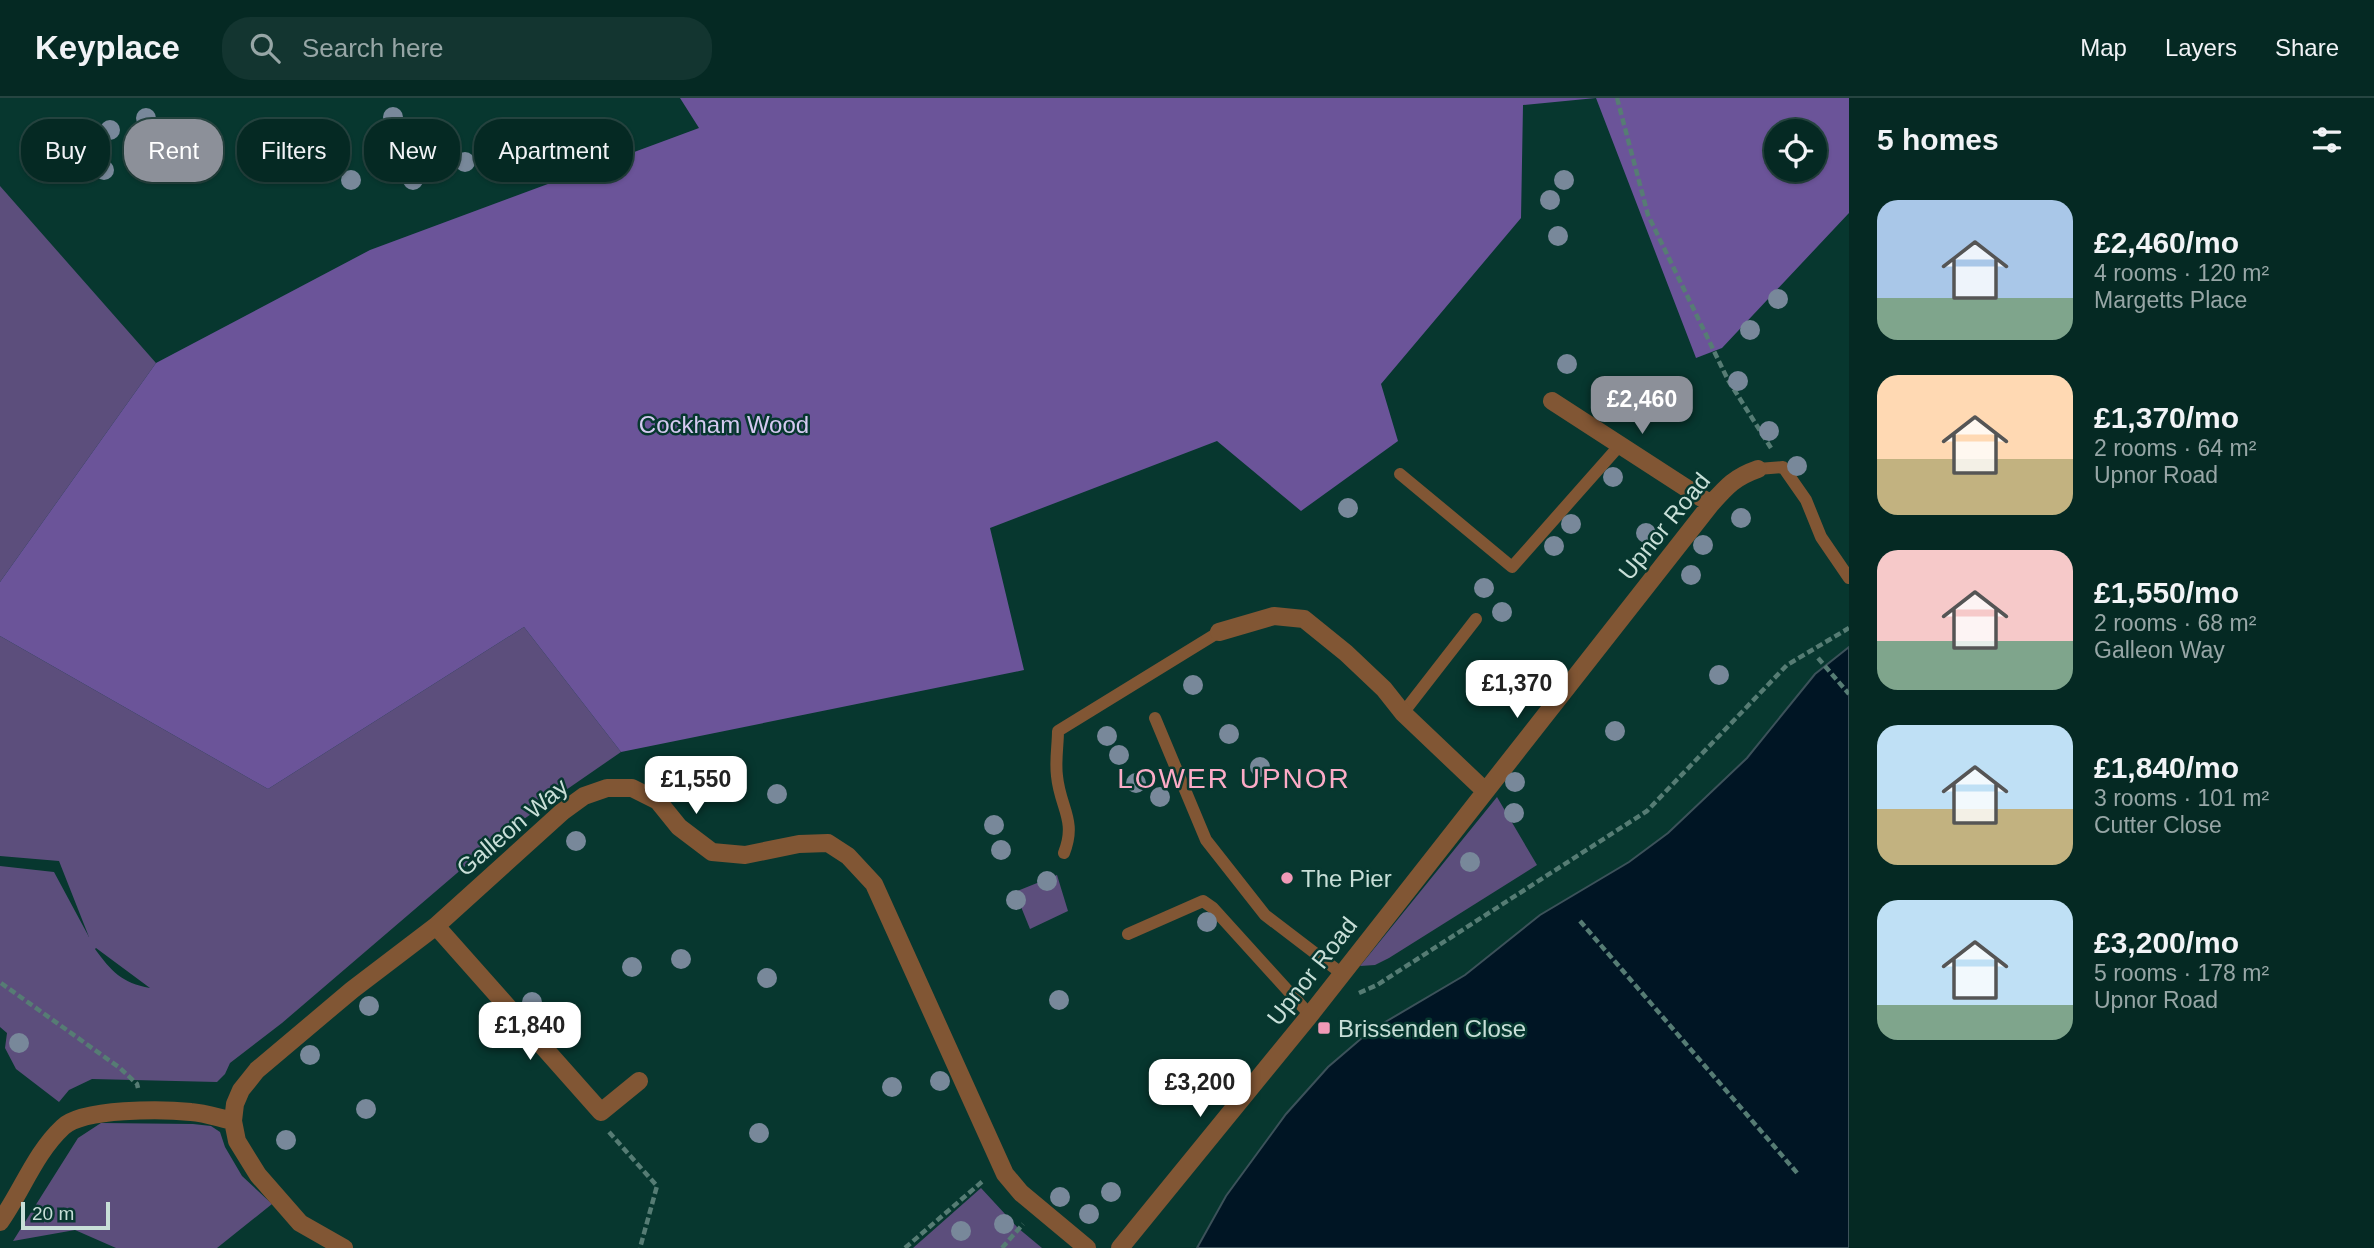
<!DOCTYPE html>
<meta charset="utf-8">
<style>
body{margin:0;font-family:Helvetica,sans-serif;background:#133530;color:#f1f3f6;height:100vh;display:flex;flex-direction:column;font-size:26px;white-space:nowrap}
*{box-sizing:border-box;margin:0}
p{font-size:23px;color:#97a6a6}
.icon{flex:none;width:38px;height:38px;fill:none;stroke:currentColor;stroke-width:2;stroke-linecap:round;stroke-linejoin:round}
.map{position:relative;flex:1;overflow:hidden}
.panel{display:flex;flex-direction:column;background:#052923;width:525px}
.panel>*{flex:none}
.guide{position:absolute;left:21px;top:21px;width:665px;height:63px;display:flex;gap:14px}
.controls{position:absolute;left:1764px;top:21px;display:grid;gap:14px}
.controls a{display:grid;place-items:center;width:63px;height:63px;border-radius:50%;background:#052923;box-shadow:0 2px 5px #0004,0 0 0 2px #264541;font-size:35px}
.scale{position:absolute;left:21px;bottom:18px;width:89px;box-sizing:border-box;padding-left:7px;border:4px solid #c8dfd8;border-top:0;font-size:19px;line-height:24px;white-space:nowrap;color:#c8dfd8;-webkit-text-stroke:5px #07372f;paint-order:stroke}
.price{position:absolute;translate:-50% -60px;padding:0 16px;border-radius:14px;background:#fff;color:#222;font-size:23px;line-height:46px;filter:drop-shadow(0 2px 4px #0008)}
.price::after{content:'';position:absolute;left:50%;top:42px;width:21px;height:16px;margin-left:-10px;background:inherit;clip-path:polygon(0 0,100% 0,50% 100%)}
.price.selected{background:#8c9099;color:#fff}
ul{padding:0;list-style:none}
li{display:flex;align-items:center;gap:21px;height:175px;padding:0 28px}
li span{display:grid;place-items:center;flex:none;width:196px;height:140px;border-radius:21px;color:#555}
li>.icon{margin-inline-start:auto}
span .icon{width:84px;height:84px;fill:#fffc;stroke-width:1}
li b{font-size:30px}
h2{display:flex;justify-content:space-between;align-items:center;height:84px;padding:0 28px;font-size:30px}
.tag{padding:0 24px;border-radius:28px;background:#052923;box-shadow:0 2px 5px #0004,0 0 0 2px #264541;font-size:24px;line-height:63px}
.tag.selected{background:#8c9099;color:#fff}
header{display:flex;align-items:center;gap:42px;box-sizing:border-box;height:98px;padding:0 35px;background:#052923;border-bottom:2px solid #264541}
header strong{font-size:33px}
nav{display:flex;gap:38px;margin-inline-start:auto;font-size:24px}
.search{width:490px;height:63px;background:#133530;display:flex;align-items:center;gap:18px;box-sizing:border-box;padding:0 24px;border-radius:28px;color:#97a6a6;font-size:26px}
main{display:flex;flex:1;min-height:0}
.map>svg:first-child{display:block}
</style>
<header>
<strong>Keyplace</strong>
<div class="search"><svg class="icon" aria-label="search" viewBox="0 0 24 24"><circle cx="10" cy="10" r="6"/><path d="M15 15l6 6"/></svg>Search here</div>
<nav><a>Map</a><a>Layers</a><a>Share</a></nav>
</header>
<main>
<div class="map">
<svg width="1849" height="1150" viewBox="0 0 1849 1150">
<rect width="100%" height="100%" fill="#07372f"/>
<path fill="#5c4e7c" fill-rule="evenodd" d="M0,88L156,265L0,484Z
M524,529L621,654L505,734L282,925L230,965L225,976L217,984L92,981L69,992L59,1004L16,971L5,950L7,935L0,929V768L54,774L89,839L59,763L0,758V538L268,691ZM95,851L96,850L150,890C122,885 111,873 95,851Z
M1497,699L1537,767L1389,860L1375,867L1360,868Z
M1057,777L1068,813L1030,831L1015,794Z
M101,1025L193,1026L211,1028L220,1034L225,1049L242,1078L272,1106L217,1150H116L75,1132L13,1143L78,1040Z
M981,1090L1018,1130L1042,1150H913Z"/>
<path fill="#6b5499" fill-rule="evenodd" d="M680,0H1849V115L1722,250L1696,260L1596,0L1523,7L1521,120L1381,286L1398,343L1301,413L1217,343L990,430L1024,572L621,654L524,529L268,691L0,538V484L156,265L370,152L699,30ZM1776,33H1815V72H1776Z"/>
<path fill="#001524" stroke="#3c525a" stroke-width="2" d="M1849,549V1150H1197L1226,1098L1286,1016L1328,969L1370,933L1465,877L1540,817L1629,764L1668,735L1747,660L1815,576Z"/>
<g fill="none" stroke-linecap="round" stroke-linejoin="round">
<path stroke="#567c74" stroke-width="4.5" stroke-dasharray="7 3.5" stroke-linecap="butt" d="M1617,0L1648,117L1728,282L1771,350
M1818,560L1849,596
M1580,823L1798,1076
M1,885L120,970L137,986L138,990
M1359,895L1377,887L1647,713L1787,567L1849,530
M609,1034L657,1088L640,1150
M905,1150L984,1082
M1002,1150L1023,1126"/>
<path stroke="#815634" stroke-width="12" d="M1758,371L1783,369L1806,402L1821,439L1849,480
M1400,376L1512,469L1620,347
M1403,615L1476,521
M1155,620L1206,742L1265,817L1341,875
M1064,755C1077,722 1060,710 1057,678C1055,663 1058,647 1058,633L1219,534
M1128,836L1203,803L1213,810L1310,917
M502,944L524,928"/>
<path stroke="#815634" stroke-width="18" d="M1552,303L1711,406
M1219,534L1274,518L1304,521L1346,555L1384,591L1403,615L1484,692
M436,828L601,1014L639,983
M0,1124C22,1093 35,1055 63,1029C83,1010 163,1011 191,1014C205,1015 219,1020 233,1023
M344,1150L300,1125L258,1077L237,1043L233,1023L235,1006L241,992L257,972L352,892L436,828L562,714L584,698L607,690H632L658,703L679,729L712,754L745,757L799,746L828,745L848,758L874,786L1005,1076L1021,1095L1087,1150
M1120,1150L1310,917L1711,406C1727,388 1735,379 1758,371"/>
</g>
<g fill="#78889a">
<circle cx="393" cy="19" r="10"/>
<circle cx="146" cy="20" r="10"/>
<circle cx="110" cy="32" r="10"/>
<circle cx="465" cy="64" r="10"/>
<circle cx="104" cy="72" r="10"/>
<circle cx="154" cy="75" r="10"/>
<circle cx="351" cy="82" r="10"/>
<circle cx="413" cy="82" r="10"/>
<circle cx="1564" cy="82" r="10"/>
<circle cx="1550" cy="102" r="10"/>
<circle cx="1558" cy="138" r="10"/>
<circle cx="1778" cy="201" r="10"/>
<circle cx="1750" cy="232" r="10"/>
<circle cx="1567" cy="266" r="10"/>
<circle cx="1738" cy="283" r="10"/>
<circle cx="1769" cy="333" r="10"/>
<circle cx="1797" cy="368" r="10"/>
<circle cx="1613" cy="379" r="10"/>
<circle cx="1348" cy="410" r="10"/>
<circle cx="1741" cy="420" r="10"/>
<circle cx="1571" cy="426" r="10"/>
<circle cx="1646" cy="435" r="10"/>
<circle cx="1703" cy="447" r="10"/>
<circle cx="1554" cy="448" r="10"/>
<circle cx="1691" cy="477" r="10"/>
<circle cx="1484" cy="490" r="10"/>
<circle cx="1502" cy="514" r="10"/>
<circle cx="1719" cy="577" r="10"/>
<circle cx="1193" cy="587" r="10"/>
<circle cx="1615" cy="633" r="10"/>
<circle cx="1229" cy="636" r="10"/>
<circle cx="1107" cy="638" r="10"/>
<circle cx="1119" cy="657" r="10"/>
<circle cx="1260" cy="669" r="10"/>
<circle cx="1515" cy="684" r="10"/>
<circle cx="1136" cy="685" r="10"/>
<circle cx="777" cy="696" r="10"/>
<circle cx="1160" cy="699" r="10"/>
<circle cx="1514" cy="715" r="10"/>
<circle cx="994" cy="727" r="10"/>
<circle cx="576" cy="743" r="10"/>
<circle cx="1001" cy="752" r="10"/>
<circle cx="1470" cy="764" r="10"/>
<circle cx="1047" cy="783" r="10"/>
<circle cx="1016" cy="802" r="10"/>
<circle cx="1207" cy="824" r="10"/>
<circle cx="681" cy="861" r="10"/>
<circle cx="632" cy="869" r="10"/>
<circle cx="767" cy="880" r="10"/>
<circle cx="1059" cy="902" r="10"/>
<circle cx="532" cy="904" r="10"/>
<circle cx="369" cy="908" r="10"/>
<circle cx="19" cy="945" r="10"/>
<circle cx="310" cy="957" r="10"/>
<circle cx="940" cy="983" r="10"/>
<circle cx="892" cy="989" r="10"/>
<circle cx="366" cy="1011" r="10"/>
<circle cx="759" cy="1035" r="10"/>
<circle cx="286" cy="1042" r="10"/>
<circle cx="1111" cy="1094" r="10"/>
<circle cx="1060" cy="1099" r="10"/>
<circle cx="1089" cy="1116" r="10"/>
<circle cx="1004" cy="1126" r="10"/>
<circle cx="961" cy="1133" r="10"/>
</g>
<g fill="#f09ab7" stroke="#07372f" stroke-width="2.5">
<circle cx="1287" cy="780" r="7"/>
<rect x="1317" y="923" width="14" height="14" rx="3.5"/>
</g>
<g text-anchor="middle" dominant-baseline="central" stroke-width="5" stroke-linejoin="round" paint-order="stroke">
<g font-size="24" fill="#d5caf1" stroke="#07372f">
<text x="724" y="326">Cockham Wood</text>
</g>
<g font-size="24" fill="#c8dfd8" stroke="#07372f">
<text transform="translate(1664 428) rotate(-51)">Upnor Road</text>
<text transform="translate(512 729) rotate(-40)">Galleon Way</text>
<text transform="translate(1312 873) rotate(-52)">Upnor Road</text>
</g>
<g font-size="24" fill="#c8dfd8" stroke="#07372f" text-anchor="start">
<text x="1301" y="780">The Pier</text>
<text x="1338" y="930">Brissenden Close</text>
</g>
<g font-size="28" letter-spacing="2" fill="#fcabc6" stroke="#07372f">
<text x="1234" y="680">LOWER UPNOR</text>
</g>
</g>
</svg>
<div class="controls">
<a><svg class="icon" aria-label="locate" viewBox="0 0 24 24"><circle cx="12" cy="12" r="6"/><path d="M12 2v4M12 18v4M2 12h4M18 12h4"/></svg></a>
</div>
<div class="scale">20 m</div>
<b class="price selected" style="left:1642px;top:338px">£2,460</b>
<b class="price" style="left:1517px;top:622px">£1,370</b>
<b class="price" style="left:696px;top:718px">£1,550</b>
<b class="price" style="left:530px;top:964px">£1,840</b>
<b class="price" style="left:1200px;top:1021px">£3,200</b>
<div class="guide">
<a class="tag">Buy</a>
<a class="tag selected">Rent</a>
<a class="tag">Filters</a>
<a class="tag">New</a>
<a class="tag">Apartment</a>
</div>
</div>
<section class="panel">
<h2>5 homes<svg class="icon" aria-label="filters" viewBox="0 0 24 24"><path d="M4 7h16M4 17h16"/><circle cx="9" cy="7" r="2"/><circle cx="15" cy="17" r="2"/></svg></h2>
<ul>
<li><span style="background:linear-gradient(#a9c7e8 70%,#7fa58c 0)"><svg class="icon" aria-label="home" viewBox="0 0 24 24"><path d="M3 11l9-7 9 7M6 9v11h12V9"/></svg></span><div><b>£2,460/mo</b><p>4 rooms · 120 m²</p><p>Margetts Place</p></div></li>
<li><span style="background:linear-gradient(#ffd9b3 60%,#c2b280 0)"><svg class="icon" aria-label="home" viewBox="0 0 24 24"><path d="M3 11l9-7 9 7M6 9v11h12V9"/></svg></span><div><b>£1,370/mo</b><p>2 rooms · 64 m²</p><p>Upnor Road</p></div></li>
<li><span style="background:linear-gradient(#f6c9c9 65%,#7fa58c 0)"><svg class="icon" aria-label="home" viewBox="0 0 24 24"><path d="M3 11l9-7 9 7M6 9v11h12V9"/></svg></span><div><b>£1,550/mo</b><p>2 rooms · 68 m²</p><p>Galleon Way</p></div></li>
<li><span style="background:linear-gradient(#bfe0f5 60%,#c2b280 0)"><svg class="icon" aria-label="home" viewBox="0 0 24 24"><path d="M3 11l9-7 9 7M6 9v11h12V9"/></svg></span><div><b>£1,840/mo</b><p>3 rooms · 101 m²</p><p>Cutter Close</p></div></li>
<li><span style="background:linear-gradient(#bfe0f5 75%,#7fa58c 0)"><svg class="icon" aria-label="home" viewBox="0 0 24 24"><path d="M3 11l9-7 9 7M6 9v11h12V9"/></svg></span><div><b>£3,200/mo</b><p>5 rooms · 178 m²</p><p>Upnor Road</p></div></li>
</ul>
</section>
</main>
